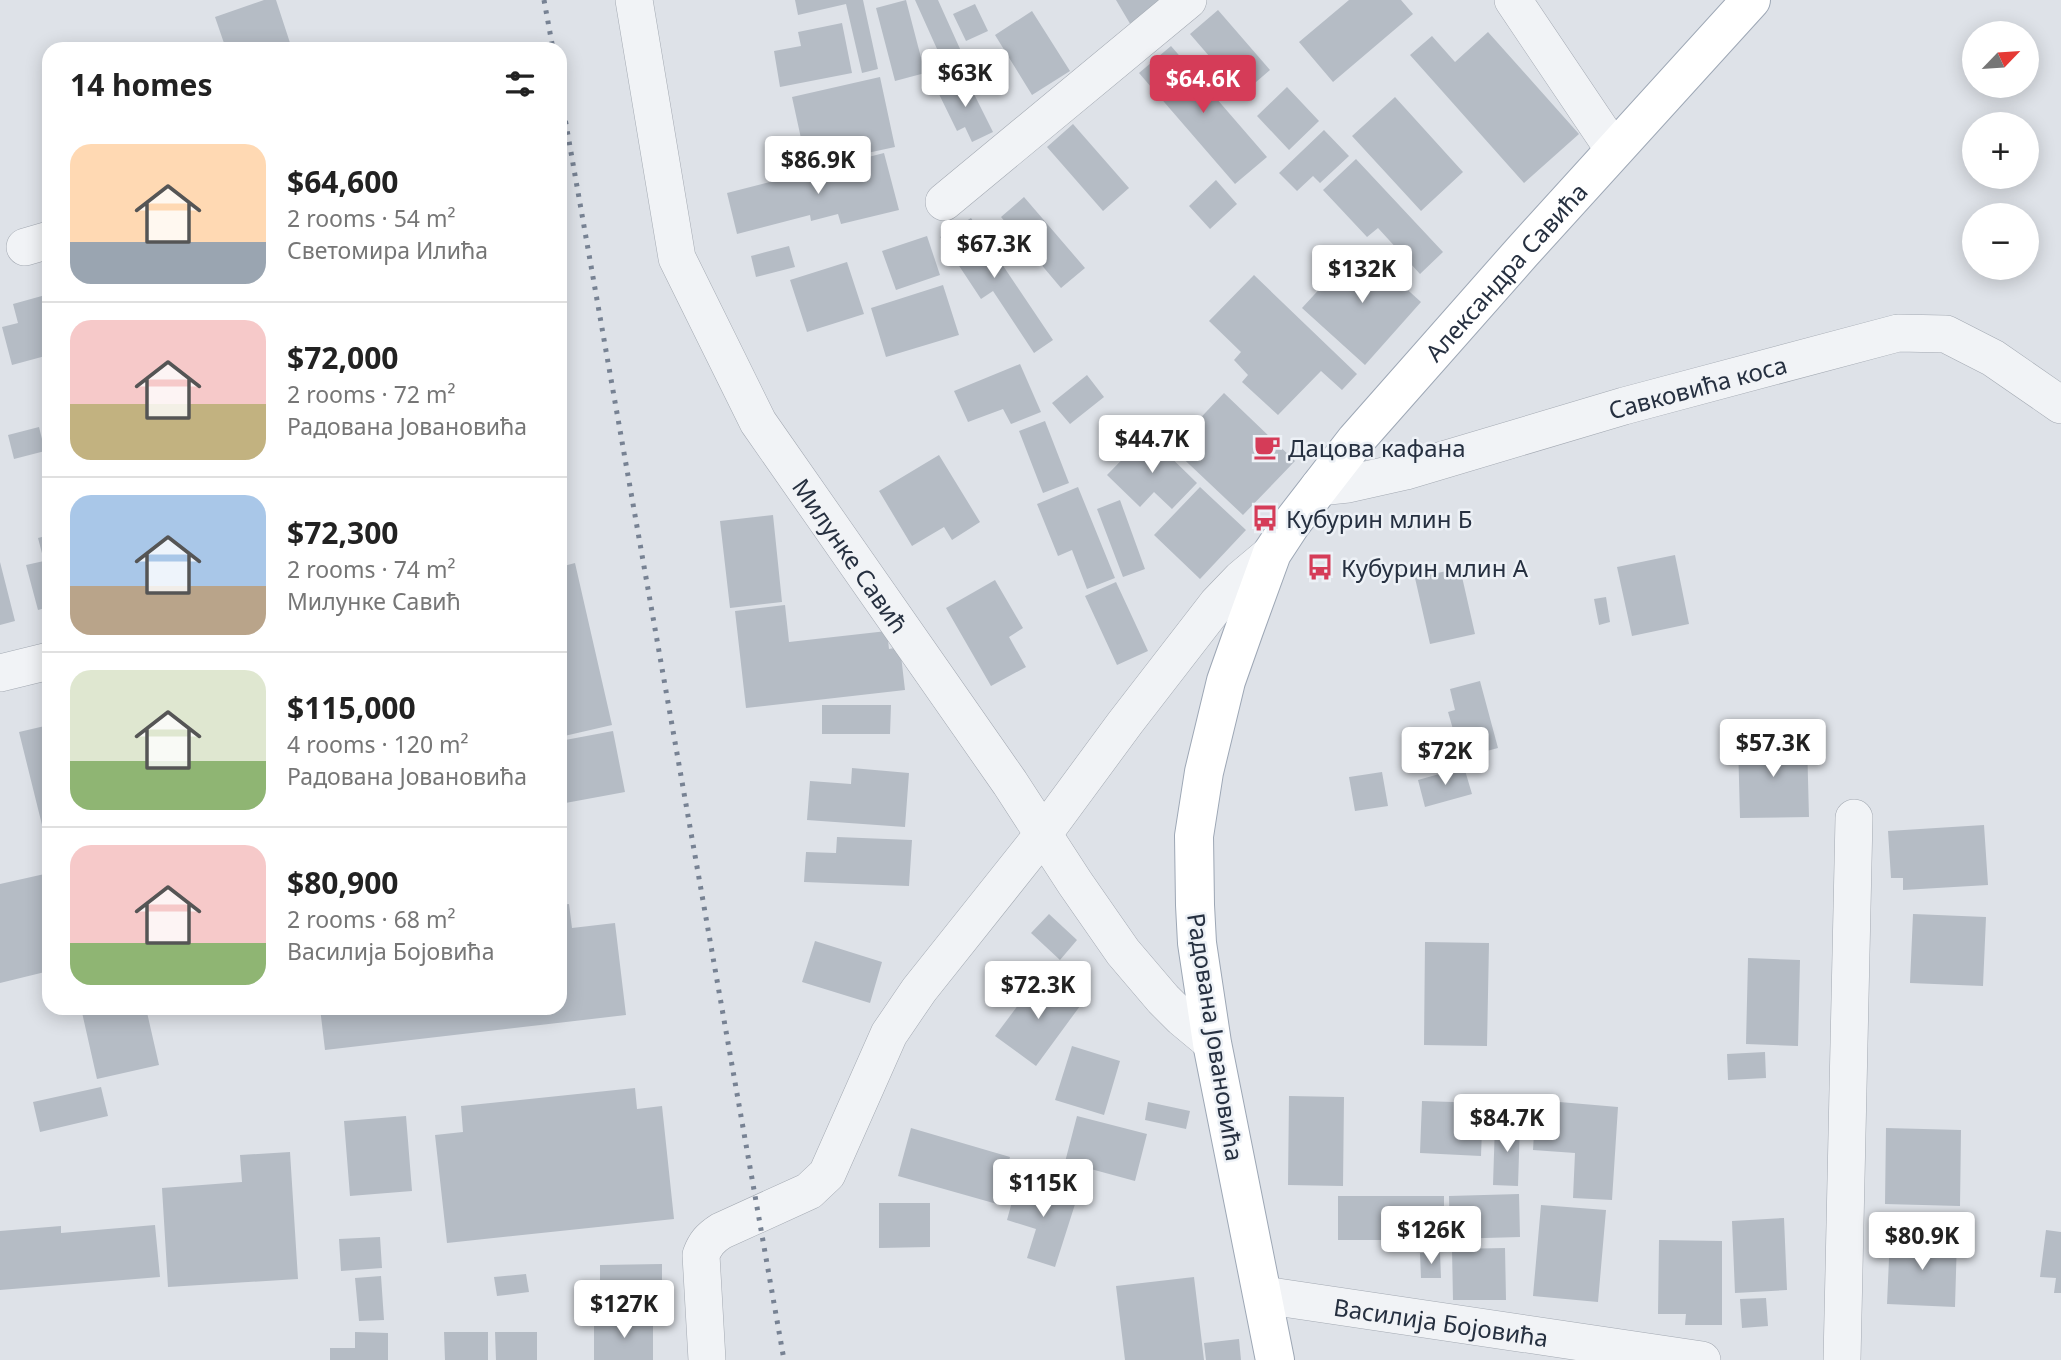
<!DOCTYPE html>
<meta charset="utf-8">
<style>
body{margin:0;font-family:"Noto Sans",sans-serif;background:#f6f6f6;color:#222;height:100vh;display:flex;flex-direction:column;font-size:26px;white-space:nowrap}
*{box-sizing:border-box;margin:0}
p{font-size:23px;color:#767676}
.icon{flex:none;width:38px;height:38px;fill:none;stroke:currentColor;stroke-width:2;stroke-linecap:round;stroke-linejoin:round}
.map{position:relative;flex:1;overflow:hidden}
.drawer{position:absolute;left:42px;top:42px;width:525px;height:973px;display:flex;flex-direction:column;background:#fff;border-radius:21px;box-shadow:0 4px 18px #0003}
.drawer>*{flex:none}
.needle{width:46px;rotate:65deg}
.tools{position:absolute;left:1962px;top:21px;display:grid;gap:14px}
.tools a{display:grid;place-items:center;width:77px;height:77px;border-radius:50%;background:#fff;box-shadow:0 4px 18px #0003;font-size:35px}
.price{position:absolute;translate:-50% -60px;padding:0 16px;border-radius:7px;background:#fff;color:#222;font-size:23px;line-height:46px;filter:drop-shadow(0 2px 4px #0008)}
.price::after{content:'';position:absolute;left:50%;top:42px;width:21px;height:16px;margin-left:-10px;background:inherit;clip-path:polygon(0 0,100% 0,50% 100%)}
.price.on{background:#d53c58;color:#fff}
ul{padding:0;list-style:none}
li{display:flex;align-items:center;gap:21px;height:175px;padding:0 28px}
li+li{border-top:2px solid #e0e0e0}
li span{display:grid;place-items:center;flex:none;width:196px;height:140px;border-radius:21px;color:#555}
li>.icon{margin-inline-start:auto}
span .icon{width:84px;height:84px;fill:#fffc;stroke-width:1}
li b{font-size:30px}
h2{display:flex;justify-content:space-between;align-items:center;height:84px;padding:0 28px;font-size:30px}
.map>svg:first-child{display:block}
</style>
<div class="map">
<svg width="2061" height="1360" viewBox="0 0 2061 1360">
<rect width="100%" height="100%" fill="#dee2e8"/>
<path fill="#b5bcc5" d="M264,0H276L292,49H226L215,17Z
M795,0H863L878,69L862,73L846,4L798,15Z
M906,0L925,73L895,81L876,8Z
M915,0H938L965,60L946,69Z
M1116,0H1159L1132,27Z
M1349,0H1401L1413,14L1333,82L1299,42Z
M975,4L988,31L966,41L953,14Z
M1218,10L1270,70L1242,94L1190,34Z
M1032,11L1070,71L1032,95L995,35Z
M842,23L852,73L780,87L774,51L801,46L798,32Z
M1488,32L1579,134L1524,183L1410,55L1432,36L1455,62Z
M1171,46L1267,157L1235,184L1139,73Z
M965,76L993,132L972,142L965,127L957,131L937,90Z
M880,77L895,147L807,166L792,97Z
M1287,87L1319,121L1289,150L1257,116Z
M1395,97L1463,172L1421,211L1352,136Z
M1073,124L1129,188L1103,211L1047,147Z
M1324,130L1349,156L1320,183L1313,176L1297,191L1279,173Z
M884,153L899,210L841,224L838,214L811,221L810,215L737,234L727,193Z
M1356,159L1443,252L1420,274L1378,228L1367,237L1323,190Z
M1216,180L1237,204L1210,229L1189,206Z
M1024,197L1085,268L1061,288L1001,217Z
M971,218L1053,340L1034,353L993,291L981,299L940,237Z
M927,236L940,275L896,290L882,251Z
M789,246L795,267L756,277L751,256Z
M1359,246L1421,302L1365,365L1302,308Z
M847,262L864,314L807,332L790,280Z
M1254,275L1357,374L1342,390L1321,371L1278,415L1242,382L1248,375L1234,360L1241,352L1209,321Z
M943,285L959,335L886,357L871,308Z
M49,294V355L12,365L2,327L18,323L13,304Z
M1020,364L1041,412L1011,424L1003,409L968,422L954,391Z
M1087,375L1104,397L1070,424L1052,403Z
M1224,393L1295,461L1243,515L1172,448Z
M1045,421L1069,483L1043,493L1019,431Z
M39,427L45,451L14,459L8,435Z
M1147,434L1197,483L1172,509L1154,492L1140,507L1107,475Z
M939,455L980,522L952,540L944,527L912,546L879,491Z
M1078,487L1115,578L1087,589L1072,550L1058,556L1037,504Z
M1200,487L1246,530L1200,579L1154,535Z
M1120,500L1145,569L1123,577L1097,509Z
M773,515L782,602L730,608L720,521Z
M49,535V607L38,610L26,565L44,561L38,538Z
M1675,555L1689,624L1632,636L1617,567Z
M0,562L15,621L0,625Z
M575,563L612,725L560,737V567Z
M1460,568L1475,634L1430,644L1415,578Z
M995,580L1023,628L1009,637L1026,667L991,686L946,608Z
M1116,582L1148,651L1117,665L1085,596Z
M1606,597L1610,622L1599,625L1594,599Z
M785,605L789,642L887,631L889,649L900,647L905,690L746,708L735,611Z
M1480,681L1498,748L1468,756L1462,735L1455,736L1448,712L1455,710L1450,689Z
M822,705H891L890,734H822Z
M49,725V836L45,837L19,732Z
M613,731L625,792L560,804V741Z
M1807,741L1809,817L1740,818L1738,742Z
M1464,767L1472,794L1425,807L1418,780Z
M852,768L909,773L905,827L807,820L810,781L851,784Z
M1382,772L1388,806L1355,811L1349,777Z
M1984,825L1988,885L1903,890V878H1891L1888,831Z
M837,837L912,840L909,886L804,882L806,852L836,853Z
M49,873V971L0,983V884Z
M569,904L572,928L615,923L626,1015L325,1050L320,1008H560V905Z
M1049,914L1077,940L1060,960L1031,933Z
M1913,914L1986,917L1983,986L1910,983Z
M815,941L882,962L870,1003L802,982Z
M1425,942L1489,943L1487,1046L1424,1045Z
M1748,958L1800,960L1798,1046L1746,1044Z
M1040,976L1080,1006L1036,1066L995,1036Z
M81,1008H146L159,1065L97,1079Z
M1072,1046L1120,1061L1104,1115L1055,1100Z
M1765,1052L1766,1078L1728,1080L1727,1054Z
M101,1087L108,1116L40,1132L33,1102Z
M635,1088L637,1109L662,1106L674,1219L447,1243L435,1135L463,1132L461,1106Z
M1289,1096L1344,1097L1343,1186L1288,1185Z
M1536,1100L1618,1107L1612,1200L1573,1198L1575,1153L1533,1150Z
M1422,1101L1483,1103L1481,1156L1420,1153Z
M1148,1102L1190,1111L1186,1129L1145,1120Z
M406,1116L412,1191L350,1196L344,1121Z
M1077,1116L1147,1134L1135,1181L1065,1162Z
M1495,1123H1520L1518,1186L1493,1185Z
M911,1128L1010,1157L997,1204L898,1176Z
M1886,1128L1961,1130L1960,1206L1885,1204Z
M290,1152L298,1279L168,1287L162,1188L242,1182L240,1155Z
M1018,1180L1077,1198L1055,1267L1027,1258L1036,1229L1007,1220Z
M1519,1194L1520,1237L1450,1239L1449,1196Z
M1338,1196H1444V1240H1338Z
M879,1203H930V1247L879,1248Z
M1541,1205L1606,1210L1598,1302L1533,1296Z
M1784,1218L1787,1290L1735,1293L1732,1221Z
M155,1225L160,1277L0,1290V1231L61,1226V1233Z
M2046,1230L2061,1232V1293H2054L2056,1278L2040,1277Z
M1890,1236L1957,1239L1955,1307L1887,1304Z
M380,1237L382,1268L341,1271L339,1239Z
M1659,1240L1722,1241V1325H1685L1686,1314H1658Z
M1505,1248L1506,1300H1453L1452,1249Z
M1420,1253H1440L1441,1278H1421Z
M662,1264V1295H600V1265Z
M526,1274L529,1292L497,1296L494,1277Z
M381,1276L384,1320L359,1321L355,1278Z
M1194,1277L1204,1360H1125L1116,1286Z
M1766,1298L1768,1326L1742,1328L1740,1299Z
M594,1320H653V1360H594Z
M355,1332L388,1333V1360H330V1348H355Z
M444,1332H488V1360H445Z
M495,1332H537V1360H496Z
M1239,1339L1241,1360H1206L1204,1343Z"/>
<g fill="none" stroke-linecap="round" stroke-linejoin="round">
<g stroke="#a3a9b2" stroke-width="38">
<g id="minor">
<path id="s1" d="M634,0L677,258L758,422L1010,783L1075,883L1123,952L1163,999L1182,1018L1212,1043"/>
<path d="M1513,0L1614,150"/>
<path d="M944,202L1188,0"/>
<path d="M25,247L49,240"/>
<path id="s2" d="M1319,487L1348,484L1406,471L1624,406L1898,333L1946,334L1993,358L2061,405"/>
<path d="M0,673L49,661"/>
<path id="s3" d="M1263,1295L1702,1360"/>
<path d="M707,1360L701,1255C705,1244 710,1238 721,1231L809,1191L827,1174L889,1034L919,990L1044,833L1125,723L1217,604L1241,579L1272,553"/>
<path d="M1842,1360L1854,818"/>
</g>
</g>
<g stroke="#9da7b5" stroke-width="40">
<g id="major">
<path id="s4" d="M1275,1360L1212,1043L1197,943L1195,905L1194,836L1204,772L1226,681L1244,630L1272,553L1291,524L1356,440L1522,252L1751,0"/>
</g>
</g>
<use href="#minor" stroke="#f1f3f6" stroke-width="37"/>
<use href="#major" stroke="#fff" stroke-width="38"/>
<path stroke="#778293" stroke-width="5" stroke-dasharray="3.5 7" stroke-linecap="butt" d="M544,0L553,49
M560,90L784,1360"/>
</g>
<defs>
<g id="cafe-bare" transform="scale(2.1)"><path d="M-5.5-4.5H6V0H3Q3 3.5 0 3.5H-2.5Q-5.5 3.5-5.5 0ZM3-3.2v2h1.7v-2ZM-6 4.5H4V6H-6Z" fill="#d53c58" stroke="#edf1f6" stroke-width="2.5" paint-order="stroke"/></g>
<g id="bus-bare" transform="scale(2.1)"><path d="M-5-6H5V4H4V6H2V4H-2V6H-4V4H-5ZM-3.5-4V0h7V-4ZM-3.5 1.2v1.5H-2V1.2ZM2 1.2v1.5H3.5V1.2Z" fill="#d53c58" stroke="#edf1f6" stroke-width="2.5" paint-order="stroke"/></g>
</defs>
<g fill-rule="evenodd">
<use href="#cafe-bare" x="1267" y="447"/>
<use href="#bus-bare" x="1265" y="518"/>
<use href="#bus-bare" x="1320" y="567"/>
</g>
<g text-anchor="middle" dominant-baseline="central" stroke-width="5" stroke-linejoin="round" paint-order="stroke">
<g font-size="24" fill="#263040" stroke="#edf1f6">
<text stroke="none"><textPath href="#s4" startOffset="1192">Александра Савића</textPath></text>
<text stroke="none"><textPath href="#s2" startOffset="392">Савковића коса</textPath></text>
<text stroke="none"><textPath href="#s1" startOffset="607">Милунке Савић</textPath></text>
<text transform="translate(1216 1037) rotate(81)">Радована Јовановића</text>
<text stroke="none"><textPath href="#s3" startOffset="180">Василија Бојовића</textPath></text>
</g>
<g font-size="24" fill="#263040" stroke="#edf1f6" text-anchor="start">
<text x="1288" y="447">Дацова кафана</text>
<text x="1286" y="518">Кубурин млин Б</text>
<text x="1341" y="567">Кубурин млин А</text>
</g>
</g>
</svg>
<div class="tools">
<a><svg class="needle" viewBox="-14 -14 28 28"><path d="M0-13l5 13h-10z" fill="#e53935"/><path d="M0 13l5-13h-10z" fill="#767676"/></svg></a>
<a>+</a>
<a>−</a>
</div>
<b class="price" style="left:965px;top:109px">$63K</b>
<b class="price on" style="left:1203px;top:115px">$64.6K</b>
<b class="price" style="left:818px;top:196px">$86.9K</b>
<b class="price" style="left:994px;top:280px">$67.3K</b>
<b class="price" style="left:1362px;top:305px">$132K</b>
<b class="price" style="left:1152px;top:475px">$44.7K</b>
<b class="price" style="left:1773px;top:779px">$57.3K</b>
<b class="price" style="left:1445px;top:787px">$72K</b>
<b class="price" style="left:1038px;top:1021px">$72.3K</b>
<b class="price" style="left:1507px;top:1154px">$84.7K</b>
<b class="price" style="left:1043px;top:1219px">$115K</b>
<b class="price" style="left:1431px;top:1266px">$126K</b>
<b class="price" style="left:1922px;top:1272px">$80.9K</b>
<b class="price" style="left:624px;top:1340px">$127K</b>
<section class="drawer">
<h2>14 homes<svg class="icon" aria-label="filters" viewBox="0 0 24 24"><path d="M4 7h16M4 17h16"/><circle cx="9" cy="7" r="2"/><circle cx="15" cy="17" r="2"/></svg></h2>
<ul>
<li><span style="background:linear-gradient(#ffd9b3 70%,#9aa5b1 0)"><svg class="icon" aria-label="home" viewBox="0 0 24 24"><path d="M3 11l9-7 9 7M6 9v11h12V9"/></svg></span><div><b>$64,600</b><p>2 rooms · 54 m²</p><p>Светомира Илића</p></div></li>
<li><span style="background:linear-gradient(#f6c9c9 60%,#c2b280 0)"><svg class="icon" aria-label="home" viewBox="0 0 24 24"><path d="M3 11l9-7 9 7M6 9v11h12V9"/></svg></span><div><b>$72,000</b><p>2 rooms · 72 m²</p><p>Радована Јовановића</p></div></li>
<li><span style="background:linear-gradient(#a9c7e8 65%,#b9a48a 0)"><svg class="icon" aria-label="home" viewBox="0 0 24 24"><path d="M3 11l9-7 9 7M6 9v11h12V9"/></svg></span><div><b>$72,300</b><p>2 rooms · 74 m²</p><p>Милунке Савић</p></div></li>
<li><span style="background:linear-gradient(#dfe7d0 65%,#8fb573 0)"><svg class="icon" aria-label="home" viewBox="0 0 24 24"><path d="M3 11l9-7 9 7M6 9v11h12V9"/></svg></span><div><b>$115,000</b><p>4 rooms · 120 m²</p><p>Радована Јовановића</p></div></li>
<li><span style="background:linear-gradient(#f6c9c9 70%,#8fb573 0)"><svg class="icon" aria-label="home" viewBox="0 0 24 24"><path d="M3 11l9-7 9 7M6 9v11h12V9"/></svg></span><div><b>$80,900</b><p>2 rooms · 68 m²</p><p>Василија Бојовића</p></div></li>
</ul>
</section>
</div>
